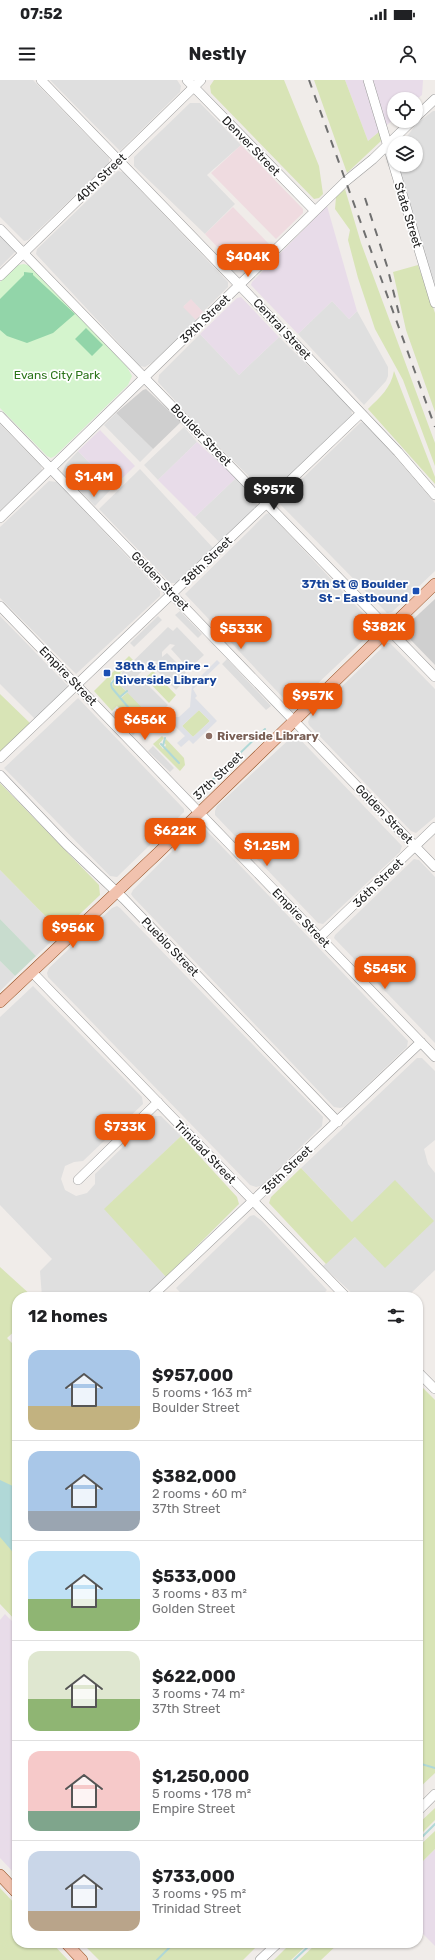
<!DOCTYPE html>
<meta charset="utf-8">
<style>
body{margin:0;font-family:Rubik,sans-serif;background:#f6f6f6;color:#202124;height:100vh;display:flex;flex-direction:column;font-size:15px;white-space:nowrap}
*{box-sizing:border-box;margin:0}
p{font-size:13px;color:#757577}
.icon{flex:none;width:22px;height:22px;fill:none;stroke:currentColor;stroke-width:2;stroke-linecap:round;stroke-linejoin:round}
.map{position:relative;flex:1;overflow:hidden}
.side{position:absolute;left:12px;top:1212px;width:411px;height:656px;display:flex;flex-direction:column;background:#fff;border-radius:16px;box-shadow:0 1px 3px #0004}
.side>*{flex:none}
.buttons{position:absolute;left:387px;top:12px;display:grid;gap:8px}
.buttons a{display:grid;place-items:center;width:36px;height:36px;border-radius:50%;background:#fff;box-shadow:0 1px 3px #0004;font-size:20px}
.price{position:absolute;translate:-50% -34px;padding:0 9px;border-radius:8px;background:#ea580c;color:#fff;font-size:13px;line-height:26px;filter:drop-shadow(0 1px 2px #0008)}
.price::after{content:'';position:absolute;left:50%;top:24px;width:12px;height:9px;margin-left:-6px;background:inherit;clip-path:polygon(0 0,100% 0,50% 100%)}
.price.current{background:#222;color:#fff}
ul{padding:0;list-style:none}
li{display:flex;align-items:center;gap:12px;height:100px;padding:0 16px}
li+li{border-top:1px solid #e0e0e0}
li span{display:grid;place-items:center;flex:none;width:112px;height:80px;border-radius:12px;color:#555}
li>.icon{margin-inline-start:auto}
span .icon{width:48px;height:48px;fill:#fffc;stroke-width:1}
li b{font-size:17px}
h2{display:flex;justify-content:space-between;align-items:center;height:48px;padding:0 16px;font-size:17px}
.status{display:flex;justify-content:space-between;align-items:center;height:28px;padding:0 20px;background:#fff;direction:ltr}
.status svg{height:11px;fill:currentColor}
header{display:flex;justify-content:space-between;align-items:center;height:52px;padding:0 16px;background:#fff;font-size:18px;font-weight:700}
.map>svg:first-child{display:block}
</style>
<div class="status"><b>07:52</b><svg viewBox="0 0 49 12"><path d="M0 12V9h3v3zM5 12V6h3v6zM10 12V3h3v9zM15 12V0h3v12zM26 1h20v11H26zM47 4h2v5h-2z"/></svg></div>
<header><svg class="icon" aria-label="menu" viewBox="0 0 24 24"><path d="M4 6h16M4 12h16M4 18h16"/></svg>Nestly<svg class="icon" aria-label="person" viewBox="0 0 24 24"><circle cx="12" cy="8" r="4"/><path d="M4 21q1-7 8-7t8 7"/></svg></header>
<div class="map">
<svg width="435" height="1880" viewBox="0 0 435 1880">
<rect width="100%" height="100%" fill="#f0ece9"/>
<path fill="#dfdfdf" d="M0,0H33L109,78V83L28,160L24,161L0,137Z
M50,0H177L181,6L180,12L120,71Z
M190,23H200L241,65L207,95L235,124L205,154L134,86V77Z
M433,31H435V207L398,85H416V63H402L417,43Z
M118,91L123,92L228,202V207L203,232L191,220L184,226L196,240L153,282L145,287L140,286L36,174L37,169Z
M0,154L16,171L0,187Z
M332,221L349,239L357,231L388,287V296L386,301L364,325L298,254Z
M200,254L239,295L279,257L351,328L352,335L274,411L270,414L266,413L203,351L158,302L159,295Z
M116,333L153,369L140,382L104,345Z
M361,342L366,344L397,379L435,423V491L392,532L387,533L278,422Z
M0,344L41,386L42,390L0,431Z
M184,347L197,362L158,400L144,385Z
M78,371L113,407L95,426L62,393L66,384Z
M140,389L214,469L177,503H170L99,429Z
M236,398L256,418L257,426L220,463L195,437Z
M49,401L57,402L160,511V516L76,594L0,518V447Z
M269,433L374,545L372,552L294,626H291L185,514L266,434Z
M0,536L68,606L35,639L0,604Z
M387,563H390L435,609V737L416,753L411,751L309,645L308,642L310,637Z
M78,618L184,729V732L117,797L110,796L4,688Z
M295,654L402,766L400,772L323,844L318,843L215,735V731L217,726Z
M196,747H200L205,749L408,961L407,967L344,1027L340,1028L334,1027L133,817L131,814L133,810Z
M414,779L419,780L435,797V963L334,858L335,855Z
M0,790L61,852L36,876L0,839Z
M117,826L120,828L323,1037L322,1046L261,1106L256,1107L250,1105L48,897L47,893L49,888L112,828Z
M0,881L15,896L0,911Z
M33,906L142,1017L143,1024L83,1081L74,1082L65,1086L61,1099L65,1110L76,1116L87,1113L95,1104V1094L155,1036H161L181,1056L105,1129L166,1197L145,1217H42L40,1191L52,1179L0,1125V937Z
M417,978H422L435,991V1060L424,1069L428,1084L435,1093V1190L407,1217H356L323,1186L355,1157L352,1142L301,1088Z
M254,1135L262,1141L327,1210L320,1217H185L176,1208L250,1136Z"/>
<path fill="#efdbe0" d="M241,65L303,129V133L276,159L211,93Z
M233,127L269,164L241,192L205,154Z
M191,219L203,232L196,240L183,227Z"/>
<path fill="#e8dce9" d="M345,0H423L422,15L416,20L394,19V39L368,61Z
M327,126L357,231L349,239L332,221L298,254L251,205L252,202Z
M241,217L279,257L239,295L200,254L237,218Z
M100,350L135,386L113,407L78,371Z
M197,362L236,398L195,437L158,400Z
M5,1534L17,1546V1796L0,1778V1540Z
M435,1769V1866L418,1849V1786Z"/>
<path fill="#cfcfcf" d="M146,309L181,342L153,369L116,333L143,310Z
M435,519V585L406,555L404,550L406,546Z"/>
<path fill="#d8e4b6" d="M214,0H284L319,86L323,114L319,118L314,119L211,13L210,6Z
M314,0H345L368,61L380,51L381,61L347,93Z
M345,109L361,163L435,363V386L403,300L375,249L358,198L348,160L350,150L335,129L336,117Z
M418,185L435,233V332L406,250L393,192Z
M394,291L435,397V404L368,329C380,317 391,308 394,291Z
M129,576L133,580L120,593L126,599L120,605L126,611L120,617C110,605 111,608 117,595L111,601V606L143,646L144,645L121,618L128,612L154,640L158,635L159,640L147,650L144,655L117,626L112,631L94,611Z
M153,591L176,615L169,623L145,598Z
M0,614L31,644L0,674Z
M199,630L210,641L193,657L182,646Z
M162,656L164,658L159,664L163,669L164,668L179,683L165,667L166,665L164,662L166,659L184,678L185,685L180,691L153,664Z
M0,703L99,805L100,815L61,852L0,790Z
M181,1056L237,1117L239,1124L166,1197L104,1129Z
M301,1088L352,1142L395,1100L434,1141L385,1188L355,1157L326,1184L269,1123L271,1117Z
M0,1187L33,1217H17V1249L7,1258L17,1268V1542L0,1524Z
M418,1303L435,1320V1693L418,1709Z
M435,1728V1740L418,1757V1744Z
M435,1751V1769L418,1786V1767Z
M0,1808L17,1826V1863H52L68,1880H0Z
M82,1863H260L243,1880H99Z
M291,1863H309L291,1880H274Z
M317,1863H339L321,1880H299Z"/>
<path fill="#c8dcce" d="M0,839L36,876L15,896L0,881Z"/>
<path fill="#d4f4cd" d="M24,184L33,187L127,287L132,296L128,305L55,376L51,378L47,376L0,328V202L18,185Z"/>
<path fill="#92d5a9" d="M24,192L33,193V195L75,234L53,253L27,263L7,256L0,250V219L24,195Z
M86,248L103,265L92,276L75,259Z"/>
<path fill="#ddd" d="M180,531L202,554L198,558L175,535Z
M158,536L162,540L134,567L130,563Z
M168,547L173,551L177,547L204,575L189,589L171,569L175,565L170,564L162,572V577L167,573L186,592L182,597L185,600L176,610L153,587L157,582L156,581H152L137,596L136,602L141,598L168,625L154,640L121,606L127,599L121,593Z
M227,579L271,626L266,630L222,584Z
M117,629L138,650L133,655L111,634Z
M153,666L174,688L170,692L148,671Z"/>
<path fill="#dee0e6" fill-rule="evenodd" d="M217,580L220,583L193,609L197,616L195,618L217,641L193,664L189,660L181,667L177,663L185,656L170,641L174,637H179L190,627L192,605ZM199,630L210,641L193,657L182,646Z"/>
<path fill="#b0d8d7" d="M0,1400L17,1408V1477L0,1457Z"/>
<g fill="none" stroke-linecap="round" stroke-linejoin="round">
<path stroke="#b0d8d7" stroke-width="2" d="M117,596L111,604L112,608L144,646
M120,617L127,611
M161,664L179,683
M163,666L165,658
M204,708L265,649
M418,1683L435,1688
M418,1761L435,1744
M157,1880L174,1863
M294,1880L312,1863"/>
<g stroke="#9b9b9b" stroke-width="10">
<path id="minor" d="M41,0L248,214L398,372L435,415
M187,0L315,131
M368,0L435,223
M416,37L435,19
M0,149L435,597
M0,196L201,0
M0,336L435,787
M0,438L346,101L373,79L412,41
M0,526L435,977
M0,678L361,333
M0,695L66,764L124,819L338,1042
M320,857L435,747
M32,892L346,1217
M78,1100L158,1022
M151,1217L421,962
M418,1292L435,1309
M418,1731L435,1714
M260,1880L278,1863"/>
</g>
<g stroke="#8c4413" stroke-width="12">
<path id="major" d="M0,922L158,773L435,504
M0,1795L17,1813
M66,1863L82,1880"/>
</g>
<use href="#minor" stroke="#fff" stroke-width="9"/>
<use href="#major" stroke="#f1c2ae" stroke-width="11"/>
<path stroke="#6f6f6f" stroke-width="2" stroke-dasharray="8 8" stroke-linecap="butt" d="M309,0L435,347
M365,118L387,186L399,234"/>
</g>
<g fill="#1a4fb4" stroke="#fff" stroke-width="1.5">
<rect x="412" y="507" width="8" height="8" rx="2"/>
<rect x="103" y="589" width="8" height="8" rx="2"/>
</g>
<circle fill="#8d6e63" stroke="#fff" stroke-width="1.5" cx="209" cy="656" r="4"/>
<g text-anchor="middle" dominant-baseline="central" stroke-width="3.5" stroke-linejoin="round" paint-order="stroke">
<g font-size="12" fill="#212121" stroke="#fff">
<text transform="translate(251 66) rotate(46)">Denver Street</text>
<text transform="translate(101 98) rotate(-44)">40th Street</text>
<text transform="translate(408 135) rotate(73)">State Street</text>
<text transform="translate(205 239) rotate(-44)">39th Street</text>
<text transform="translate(282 249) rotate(47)">Central Street</text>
<text transform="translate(201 355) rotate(46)">Boulder Street</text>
<text transform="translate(207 481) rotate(-44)">38th Street</text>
<text transform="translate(160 501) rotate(46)">Golden Street</text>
<text transform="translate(68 596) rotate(46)">Empire Street</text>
<text transform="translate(218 696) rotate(-44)">37th Street</text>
<text transform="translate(384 734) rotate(46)">Golden Street</text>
<text transform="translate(378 803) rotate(-44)">36th Street</text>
<text transform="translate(301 838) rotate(46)">Empire Street</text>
<text transform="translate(170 867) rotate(46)">Pueblo Street</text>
<text transform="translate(205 1072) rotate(46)">Trinidad Street</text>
<text transform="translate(287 1090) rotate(-44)">35th Street</text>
</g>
<g font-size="12" fill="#2b741a" stroke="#fff">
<text x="57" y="295">Evans City Park</text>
</g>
<g font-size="12" font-weight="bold" fill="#164399" stroke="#fff" text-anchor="end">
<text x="408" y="504">37th St @ Boulder<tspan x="408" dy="14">St - Eastbound</tspan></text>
<text x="115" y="586" text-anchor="start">38th &amp; Empire -<tspan x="115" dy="14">Riverside Library</tspan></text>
</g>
<g font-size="12" font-weight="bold" fill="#785e54" stroke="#fff" text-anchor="start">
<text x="217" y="656">Riverside Library</text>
</g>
</g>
</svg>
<div class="buttons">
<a><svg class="icon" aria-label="locate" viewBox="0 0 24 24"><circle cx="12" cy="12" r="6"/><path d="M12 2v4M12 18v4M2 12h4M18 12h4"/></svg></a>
<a><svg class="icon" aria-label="layers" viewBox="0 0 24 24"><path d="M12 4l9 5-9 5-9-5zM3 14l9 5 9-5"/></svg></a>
</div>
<b class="price" style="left:248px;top:198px">$404K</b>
<b class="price" style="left:94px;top:418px">$1.4M</b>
<b class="price current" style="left:274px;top:431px">$957K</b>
<b class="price" style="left:384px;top:568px">$382K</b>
<b class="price" style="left:241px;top:570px">$533K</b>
<b class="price" style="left:313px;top:637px">$957K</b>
<b class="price" style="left:145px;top:661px">$656K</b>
<b class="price" style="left:175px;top:772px">$622K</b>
<b class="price" style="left:267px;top:787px">$1.25M</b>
<b class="price" style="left:73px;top:869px">$956K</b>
<b class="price" style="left:385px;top:910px">$545K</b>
<b class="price" style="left:125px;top:1068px">$733K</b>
<section class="side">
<h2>12 homes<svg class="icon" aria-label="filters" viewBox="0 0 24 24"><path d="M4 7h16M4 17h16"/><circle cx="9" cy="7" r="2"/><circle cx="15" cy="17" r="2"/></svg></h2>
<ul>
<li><span style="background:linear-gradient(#a9c7e8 70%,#c2b280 0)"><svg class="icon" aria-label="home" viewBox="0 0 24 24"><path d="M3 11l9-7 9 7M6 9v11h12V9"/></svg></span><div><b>$957,000</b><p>5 rooms · 163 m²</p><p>Boulder Street</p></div></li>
<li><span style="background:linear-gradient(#a9c7e8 75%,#9aa5b1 0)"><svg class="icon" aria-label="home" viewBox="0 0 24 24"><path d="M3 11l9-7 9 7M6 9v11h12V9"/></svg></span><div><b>$382,000</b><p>2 rooms · 60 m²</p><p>37th Street</p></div></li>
<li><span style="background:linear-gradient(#bfe0f5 60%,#8fb573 0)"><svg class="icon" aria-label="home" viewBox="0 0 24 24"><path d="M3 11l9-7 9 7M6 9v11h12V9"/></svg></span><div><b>$533,000</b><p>3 rooms · 83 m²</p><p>Golden Street</p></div></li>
<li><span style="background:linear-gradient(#dfe7d0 60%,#8fb573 0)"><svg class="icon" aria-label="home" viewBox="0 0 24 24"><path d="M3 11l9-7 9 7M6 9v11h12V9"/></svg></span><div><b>$622,000</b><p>3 rooms · 74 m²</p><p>37th Street</p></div></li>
<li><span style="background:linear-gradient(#f6c9c9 75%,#7fa58c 0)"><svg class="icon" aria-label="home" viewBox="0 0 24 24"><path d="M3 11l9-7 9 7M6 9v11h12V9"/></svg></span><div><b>$1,250,000</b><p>5 rooms · 178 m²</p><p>Empire Street</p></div></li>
<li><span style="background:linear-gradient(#c9d6e8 75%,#b9a48a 0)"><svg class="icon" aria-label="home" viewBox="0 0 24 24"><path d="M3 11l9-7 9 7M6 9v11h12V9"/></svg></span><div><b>$733,000</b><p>3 rooms · 95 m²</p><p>Trinidad Street</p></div></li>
</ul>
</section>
</div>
